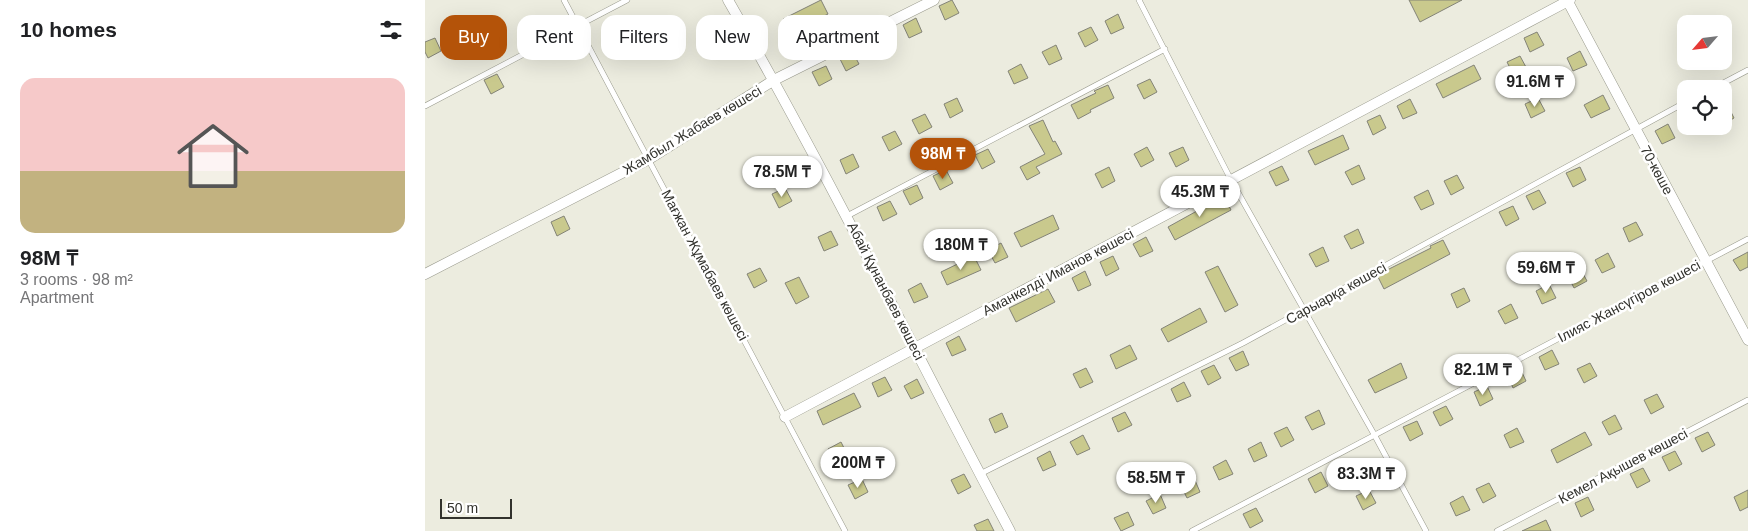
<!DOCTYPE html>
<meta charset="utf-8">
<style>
body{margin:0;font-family:Arial,sans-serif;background:#f2f2f2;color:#202124;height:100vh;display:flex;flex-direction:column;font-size:19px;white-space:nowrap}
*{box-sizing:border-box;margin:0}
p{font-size:16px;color:#757577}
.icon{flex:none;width:28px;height:28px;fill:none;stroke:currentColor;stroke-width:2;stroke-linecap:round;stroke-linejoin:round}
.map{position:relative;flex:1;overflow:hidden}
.details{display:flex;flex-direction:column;background:#fff;width:425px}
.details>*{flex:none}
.top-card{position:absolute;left:15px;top:15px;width:475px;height:45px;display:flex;gap:10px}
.needle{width:32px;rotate:242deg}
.controls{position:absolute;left:1252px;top:15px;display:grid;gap:10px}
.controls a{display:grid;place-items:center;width:55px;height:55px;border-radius:10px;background:#fff;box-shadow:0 5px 20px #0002;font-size:25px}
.scale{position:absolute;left:15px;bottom:12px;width:72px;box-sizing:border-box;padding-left:5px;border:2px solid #32322d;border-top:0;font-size:14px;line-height:18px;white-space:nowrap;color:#32322d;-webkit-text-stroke:4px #fff;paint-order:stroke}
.price{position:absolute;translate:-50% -42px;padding:0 11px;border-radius:18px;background:#fff;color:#222;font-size:16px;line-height:32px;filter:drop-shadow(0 1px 2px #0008)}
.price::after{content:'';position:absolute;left:50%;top:30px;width:15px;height:11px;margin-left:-8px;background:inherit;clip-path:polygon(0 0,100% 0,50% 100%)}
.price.selected{background:#b45309;color:#fff}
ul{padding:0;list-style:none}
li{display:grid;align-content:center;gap:10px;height:265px;padding:0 20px}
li+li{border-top:1px solid #e0e0e0}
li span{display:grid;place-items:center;height:155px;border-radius:15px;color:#555}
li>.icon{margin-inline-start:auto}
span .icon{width:90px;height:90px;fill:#fffc;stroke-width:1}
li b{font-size:21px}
h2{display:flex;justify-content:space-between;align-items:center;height:60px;padding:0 20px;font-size:21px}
.pill{padding:0 18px;border-radius:15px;background:#fff;box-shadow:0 5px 20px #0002;font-size:18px;line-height:45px}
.pill.selected{background:#b45309;color:#fff}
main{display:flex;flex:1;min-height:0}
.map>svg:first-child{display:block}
</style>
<main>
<section class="details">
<h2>10 homes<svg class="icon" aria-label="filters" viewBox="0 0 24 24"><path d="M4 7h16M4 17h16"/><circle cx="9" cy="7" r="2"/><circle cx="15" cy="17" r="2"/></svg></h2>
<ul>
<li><span style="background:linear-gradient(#f6c9c9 60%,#c2b280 0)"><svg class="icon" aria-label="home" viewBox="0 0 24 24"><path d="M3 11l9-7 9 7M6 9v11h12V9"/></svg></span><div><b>98M ₸</b><p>3 rooms · 98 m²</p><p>Apartment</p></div></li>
</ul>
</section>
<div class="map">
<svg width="1323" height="531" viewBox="0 0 1323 531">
<rect width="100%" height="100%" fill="#ececdf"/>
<path fill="#c9c98d" stroke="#838377" d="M396,0L403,14L365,33L358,19Z
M527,0L534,13L520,20L514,6Z
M984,0H1037L995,22Z
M693,14L699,28L686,34L680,21Z
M491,18L497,32L484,38L478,25Z
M42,21L49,34L36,41L29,27Z
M666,27L673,40L660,47L653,33Z
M1112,32L1119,45L1105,52L1099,38Z
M10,38L16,51L3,58L0,52V42Z
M631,45L637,59L624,65L617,52Z
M427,51L434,64L421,71L414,57Z
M1155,51L1162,65L1148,71L1142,58Z
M1095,56L1102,69L1089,76L1082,62Z
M596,64L603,78L589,84L583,71Z
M1049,65L1056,79L1018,98L1011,84Z
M401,66L407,79L394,86L387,72Z
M72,74L79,87L66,94L59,80Z
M725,79L732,92L719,99L712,85Z
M683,85L689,98L665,110L666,112L653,119L646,105L671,93L669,91Z
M1178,95L1185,109L1166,118L1159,105Z
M532,98L538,111L525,118L519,104Z
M1113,98L1120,111L1106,118L1100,104Z
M1299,98L1309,118L1299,124Z
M985,99L992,113L978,119L972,106Z
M500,114L507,127L494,134L487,120Z
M955,115L961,128L948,135L942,121Z
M618,120L628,142L630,141L637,154L611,167L615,173L602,180L595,167L620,154L604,126Z
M1243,124L1250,138L1237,144L1230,131Z
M470,131L477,144L464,151L457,137Z
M918,135L924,149L890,165L883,151Z
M722,147L729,160L716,167L709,154Z
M758,147L764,160L751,167L744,153Z
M563,149L570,162L557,169L550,155Z
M428,154L434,167L421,174L415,160Z
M934,165L940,179L927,185L920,172Z
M857,166L864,180L851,186L844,172Z
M684,167L690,181L677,188L670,174Z
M1155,167L1161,180L1148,187L1141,173Z
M521,170L528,183L515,190L508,176Z
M1032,175L1039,188L1026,195L1019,181Z
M492,185L498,198L485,205L478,191Z
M360,188L367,201L354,208L347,194Z
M1003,190L1009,204L996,210L989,197Z
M1114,190L1121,203L1108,210L1101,196Z
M799,196L806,210L750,240L743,227Z
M465,201L472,214L458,221L452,207Z
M1088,206L1094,219L1081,226L1074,212Z
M628,215L634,229L596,247L589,233Z
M139,216L145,229L132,236L126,222Z
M1211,222L1218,235L1204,242L1198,228Z
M933,229L939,243L926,249L919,236Z
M406,231L413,245L399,251L393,237Z
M721,237L728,251L715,257L708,244Z
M1018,240L1025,254L959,289L952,275L1006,248L1005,246Z
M576,243L583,257L570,263L563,250Z
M898,247L904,261L891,267L884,254Z
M1323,252V267L1315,271L1308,260Z
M1183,253L1190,267L1177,273L1170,260Z
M549,256L556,270L522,285L516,272Z
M688,256L694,269L681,276L675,262Z
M793,266L813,305L800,312L780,272Z
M335,268L342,281L329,288L322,274Z
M1155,268L1162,281L1149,288L1142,274Z
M660,271L666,285L653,291L647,278Z
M374,277L384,297L371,304L360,283Z
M496,283L503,297L489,303L483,290Z
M1124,284L1131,298L1117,304L1111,291Z
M1039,288L1045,301L1032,308L1026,294Z
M623,289L630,302L591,322L584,308Z
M1086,304L1093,318L1080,324L1073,311Z
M775,308L782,322L743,342L736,329Z
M534,336L541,350L527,356L521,343Z
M705,345L712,359L691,369L685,355Z
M1127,350L1134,364L1120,370L1114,357Z
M818,351L824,365L811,371L804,358Z
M976,363L982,378L950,393L943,380Z
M1165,363L1172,376L1159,383L1152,369Z
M789,365L796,378L783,385L776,371Z
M661,368L668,382L655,388L648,374Z
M1095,368L1101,381L1088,388L1082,374Z
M460,377L467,390L453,397L447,383Z
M492,379L499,393L486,399L479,386Z
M759,382L766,396L752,402L746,389Z
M1062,386L1068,399L1055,406L1049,392Z
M429,393L436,407L398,425L392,411Z
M1232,394L1239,407L1226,414L1219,400Z
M1021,406L1028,419L1015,426L1008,412Z
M894,410L900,424L887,430L880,417Z
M700,412L707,425L693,432L687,418Z
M577,413L583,427L570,433L564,419Z
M1190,415L1197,429L1184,435L1177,422Z
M992,421L998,434L985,441L978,427Z
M862,427L869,440L856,447L849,433Z
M1092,428L1099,442L1085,448L1079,435Z
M1160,432L1167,445L1132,463L1126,450Z
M1283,432L1290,445L1277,452L1270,438Z
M658,435L665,449L652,455L645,442Z
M416,442L423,456L410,462L403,449Z
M836,442L842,456L829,462L823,449Z
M625,451L631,465L618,471L612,458Z
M1250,451L1257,464L1244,471L1237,457Z
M801,460L808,474L794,480L788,467Z
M1218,468L1225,481L1212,488L1205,474Z
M896,472L903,486L890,493L883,479Z
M539,474L546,487L533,494L526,480Z
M769,478L775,492L762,498L755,484Z
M437,479L443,492L430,499L423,485Z
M1064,483L1071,496L1058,503L1051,489Z
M944,490L951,503L938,510L931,496Z
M1323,490V507L1315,511L1309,497Z
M735,494L741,508L728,514L721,501Z
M1038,496L1045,510L1031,516L1025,503Z
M1163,497L1169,510L1156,517L1150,503Z
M831,508L838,521L825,528L818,514Z
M703,512L709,525L696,531L689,518Z
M563,519L569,531H552L549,525Z
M1121,520L1126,531H1097Z"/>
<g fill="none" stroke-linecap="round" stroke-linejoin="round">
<g stroke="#999a8d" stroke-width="6">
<path id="service" d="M139,0L420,531
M714,0L806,180L950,436L1001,531
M1287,89L1323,70
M0,106L202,0
M422,216L740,49
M555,474L818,343L1261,102
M767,531L1323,239
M1072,531L1323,400"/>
</g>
<g stroke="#999a8d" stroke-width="11">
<path id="minor" d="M303,0C403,174 491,354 585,531
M1142,0L1323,340
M0,274L224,159L349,80L509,0
M360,417L1145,0"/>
</g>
<use href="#service" stroke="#fff" stroke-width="5"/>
<use href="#minor" stroke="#fff" stroke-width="10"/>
</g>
<g text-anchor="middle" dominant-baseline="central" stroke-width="5" stroke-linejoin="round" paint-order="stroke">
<g font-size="14" fill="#32322d" stroke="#fff">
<text transform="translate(267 130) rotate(-31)">Жамбыл Жабаев көшесі</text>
<text transform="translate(1232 170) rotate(62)">70-көше</text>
<text transform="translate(280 265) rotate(62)">Мағжан Жұмабаев көшесі</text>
<text transform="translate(633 272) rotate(-28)">Аманкелді Иманов көшесі</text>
<text transform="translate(461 291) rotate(63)">Абай Құнанбаев көшесі</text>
<text transform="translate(911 293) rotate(-29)">Сарыарқа көшесі</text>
<text transform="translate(1204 301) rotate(-28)">Ілияс Жансүгіров көшесі</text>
<text transform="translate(1198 466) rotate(-28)">Кемел Ақышев көшесі</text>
</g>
</g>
</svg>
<div class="controls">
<a><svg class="needle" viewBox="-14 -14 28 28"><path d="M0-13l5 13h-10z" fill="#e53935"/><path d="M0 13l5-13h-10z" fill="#757577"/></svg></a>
<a><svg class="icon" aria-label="locate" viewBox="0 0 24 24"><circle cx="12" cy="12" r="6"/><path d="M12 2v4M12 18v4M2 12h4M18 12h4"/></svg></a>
</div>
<div class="scale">50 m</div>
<b class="price" style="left:1110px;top:108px">91.6M ₸</b>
<b class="price selected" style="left:518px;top:180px">98M ₸</b>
<b class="price" style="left:357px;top:198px">78.5M ₸</b>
<b class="price" style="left:775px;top:218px">45.3M ₸</b>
<b class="price" style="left:536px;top:271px">180M ₸</b>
<b class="price" style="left:1121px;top:294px">59.6M ₸</b>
<b class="price" style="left:1058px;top:396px">82.1M ₸</b>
<b class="price" style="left:433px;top:489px">200M ₸</b>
<b class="price" style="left:941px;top:500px">83.3M ₸</b>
<b class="price" style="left:731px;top:504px">58.5M ₸</b>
<div class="top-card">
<a class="pill selected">Buy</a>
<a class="pill">Rent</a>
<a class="pill">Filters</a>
<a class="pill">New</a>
<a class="pill">Apartment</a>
</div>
</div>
</main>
